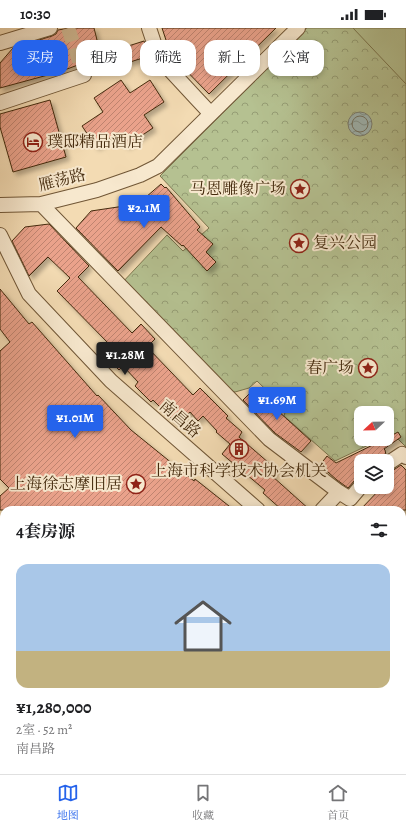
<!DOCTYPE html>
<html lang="zh">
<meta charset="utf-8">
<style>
body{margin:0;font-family:Alegreya,"Noto Serif SC",serif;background:#f2f2f2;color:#202124;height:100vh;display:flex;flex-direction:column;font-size:15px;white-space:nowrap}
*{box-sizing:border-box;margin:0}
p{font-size:13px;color:#757577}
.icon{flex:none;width:22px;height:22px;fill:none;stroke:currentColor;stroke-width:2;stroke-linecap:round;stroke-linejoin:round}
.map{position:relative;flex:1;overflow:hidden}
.side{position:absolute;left:0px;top:478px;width:406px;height:268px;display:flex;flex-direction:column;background:#fff;border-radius:12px 12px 0 0;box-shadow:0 2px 6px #0003}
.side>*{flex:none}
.hud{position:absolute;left:12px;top:12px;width:382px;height:36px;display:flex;gap:8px}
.needle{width:26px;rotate:248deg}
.fabs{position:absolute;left:354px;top:378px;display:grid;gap:8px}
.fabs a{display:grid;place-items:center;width:40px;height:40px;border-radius:8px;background:#fff;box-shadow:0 2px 6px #0003;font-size:20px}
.price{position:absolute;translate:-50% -34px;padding:0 9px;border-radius:4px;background:#2563eb;color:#fff;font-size:13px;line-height:26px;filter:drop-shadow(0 1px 2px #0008)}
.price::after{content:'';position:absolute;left:50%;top:24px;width:12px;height:9px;margin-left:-6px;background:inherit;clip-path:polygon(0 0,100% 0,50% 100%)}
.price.on{background:#222;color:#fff}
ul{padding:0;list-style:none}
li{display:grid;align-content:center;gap:8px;height:212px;padding:0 16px}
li+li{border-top:1px solid #e0e0e0}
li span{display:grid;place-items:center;height:124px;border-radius:12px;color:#555}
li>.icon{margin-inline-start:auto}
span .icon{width:72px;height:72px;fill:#fffc;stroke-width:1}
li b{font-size:17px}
h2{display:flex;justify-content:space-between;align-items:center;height:48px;padding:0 16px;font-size:17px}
.tag{padding:0 14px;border-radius:12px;background:#fff;box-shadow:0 2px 6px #0003;font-size:14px;line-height:36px}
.tag.on{background:#2563eb;color:#fff}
.status{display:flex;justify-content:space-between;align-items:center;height:28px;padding:0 20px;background:#fff;direction:ltr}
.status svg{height:11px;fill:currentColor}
.tabs{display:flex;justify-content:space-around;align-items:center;height:56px;border-top:1px solid #e0e0e0;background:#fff;font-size:11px;color:#757577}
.tabs a{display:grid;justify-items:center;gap:2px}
.tabs .on{color:#2563eb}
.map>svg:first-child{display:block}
</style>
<div class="status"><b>10:30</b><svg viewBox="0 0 49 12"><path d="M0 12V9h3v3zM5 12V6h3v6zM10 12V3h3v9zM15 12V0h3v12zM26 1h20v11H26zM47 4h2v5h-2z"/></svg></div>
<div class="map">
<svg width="406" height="746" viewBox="0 0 406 746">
<defs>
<pattern id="park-crowns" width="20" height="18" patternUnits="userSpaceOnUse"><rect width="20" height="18" fill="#b5c191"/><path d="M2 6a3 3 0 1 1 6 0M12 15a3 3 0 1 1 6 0" fill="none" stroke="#959d75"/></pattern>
<pattern id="water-waves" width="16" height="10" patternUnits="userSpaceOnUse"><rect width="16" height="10" fill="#a0b9b7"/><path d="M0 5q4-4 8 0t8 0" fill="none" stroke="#849793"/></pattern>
<pattern id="building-hatch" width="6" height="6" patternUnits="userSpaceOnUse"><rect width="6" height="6" fill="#eaa28b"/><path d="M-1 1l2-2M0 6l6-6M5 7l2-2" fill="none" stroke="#bf8470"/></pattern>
<filter id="shadow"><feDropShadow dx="3.5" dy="3.5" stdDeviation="2" flood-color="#0004"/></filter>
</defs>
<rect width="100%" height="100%" fill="#f3dbb3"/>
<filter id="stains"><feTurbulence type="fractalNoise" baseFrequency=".005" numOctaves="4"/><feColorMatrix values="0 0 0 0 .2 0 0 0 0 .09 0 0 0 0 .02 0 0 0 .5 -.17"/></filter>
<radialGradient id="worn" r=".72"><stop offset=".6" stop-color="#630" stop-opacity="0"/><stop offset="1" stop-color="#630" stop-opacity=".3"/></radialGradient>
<path fill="url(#park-crowns)" stroke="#7c764f" d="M307,0H406V419L395,408L389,407L387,408V385H361V411H381L335,433L284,388L286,381L257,353L249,360L235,364L220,359L121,256L167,207L183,223L209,200L160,148Z"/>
<path fill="#b5c191" stroke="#7c764f" d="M353,0H406V56Z"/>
<path fill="url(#water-waves)" stroke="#7b8073" d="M348 96a12 12 0 1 1 24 0a12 12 0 1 1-24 0Z"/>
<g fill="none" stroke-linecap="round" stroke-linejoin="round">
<path stroke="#727262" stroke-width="1" d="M352 96a8 8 0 1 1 16 0a8 8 0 1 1-16 0Z"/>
</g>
<path fill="url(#building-hatch)" stroke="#442a0d" filter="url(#shadow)" d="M70,0H94L99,20L86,34L59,44L0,60V35L13,20L52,8L56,6L58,2Z
M162,0H276L209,66L171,27Z
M144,13L149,28L127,35L122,20Z
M121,52L130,65L150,52L164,74L144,87L153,100L126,118L117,105L96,119L82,98L103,84L94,70Z
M50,72L66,129L13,144L0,99V86Z
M161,156L165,160L166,159L200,199L197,202L213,216L206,224L216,234L207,243L183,217L182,218L161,199L118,243L76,200L91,183L138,176Z
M49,196L89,238L78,249L132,305L141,296L155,311L147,319L193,367L200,360L228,388L226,390L242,404L239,409L277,442L272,448L310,482H282L263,465L265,462L222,426L230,416L216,404L217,403L203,388L198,393L190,384L177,396L153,372L151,374L135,358L138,354L123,338L119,342L103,326L111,318L57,263L70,250L48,229L29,248L12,213L25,199Z
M0,261L29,296L32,294L97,368L98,367L131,402L194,453L195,451L234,482H0V468L9,460L0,451V323L10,314L0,301Z
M254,361L311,413L301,424L275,405L243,372Z
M398,404L401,409L384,421L385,422L386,427L382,429L379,433H361V449L355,452L348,460L337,452L320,437L327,428L336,435L385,411H387V410Z
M401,437L406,442V482H360L382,459H387V449L392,443Z"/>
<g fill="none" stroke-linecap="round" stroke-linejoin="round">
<path stroke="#d0b892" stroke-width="14" stroke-dasharray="14 7" stroke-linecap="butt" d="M68,0L84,47"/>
<g stroke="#705636" stroke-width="16">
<path id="minor" d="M149,0L159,30L196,70L211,86
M0,15L50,0
M0,75L84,47
M41,176L269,411L339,464
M0,177L41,176L97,162L140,147L158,138L298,0
M0,207L29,266L111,353L258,482
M387,436L402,426L406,429
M322,482L339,464L350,471L361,458
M402,539L406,535
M402,609L406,611
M402,636L406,633
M300,742L303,746
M262,746L268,742"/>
</g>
<g stroke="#442a0d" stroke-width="20">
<path id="major" d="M0,656L4,660
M96,742L101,746"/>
</g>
<use href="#minor" stroke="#f7e8ce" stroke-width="14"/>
<use href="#major" stroke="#eabe7a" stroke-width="18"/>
</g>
<defs>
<g id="hotel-ring" transform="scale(1)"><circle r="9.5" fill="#f7e8ce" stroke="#8f2418" stroke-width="1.5"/><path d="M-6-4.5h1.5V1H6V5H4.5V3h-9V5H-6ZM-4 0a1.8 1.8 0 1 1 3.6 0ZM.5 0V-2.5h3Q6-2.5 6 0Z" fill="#8f2418"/></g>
<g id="sight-ring" transform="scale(1)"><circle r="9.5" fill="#f7e8ce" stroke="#8f2418" stroke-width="1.5"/><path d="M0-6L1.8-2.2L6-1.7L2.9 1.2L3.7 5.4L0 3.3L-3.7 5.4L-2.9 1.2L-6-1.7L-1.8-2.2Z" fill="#8f2418"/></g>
<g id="building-ring" transform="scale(1)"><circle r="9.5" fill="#f7e8ce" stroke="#8f2418" stroke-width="1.5"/><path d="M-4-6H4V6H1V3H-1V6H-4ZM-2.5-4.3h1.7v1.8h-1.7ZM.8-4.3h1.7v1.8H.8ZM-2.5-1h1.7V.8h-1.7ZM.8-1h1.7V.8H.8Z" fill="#8f2418"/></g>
</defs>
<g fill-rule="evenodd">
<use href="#hotel-ring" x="33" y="114"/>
<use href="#sight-ring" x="300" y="161"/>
<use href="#sight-ring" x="299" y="215"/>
<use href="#sight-ring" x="368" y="340"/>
<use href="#building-ring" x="239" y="421"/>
<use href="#sight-ring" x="136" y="456"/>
</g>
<g text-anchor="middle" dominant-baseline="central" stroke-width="4" stroke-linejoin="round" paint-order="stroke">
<g font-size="16" fill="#442a0d" stroke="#f7e8ce" text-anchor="end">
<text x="47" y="114" text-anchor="start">璞邸精品酒店</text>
<text x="286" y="161">马恩雕像广场</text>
<text x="313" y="215" text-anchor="start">复兴公园</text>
<text x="354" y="340">春广场</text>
<text x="239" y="443" text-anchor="middle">上海市科学技术协会机关</text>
<text x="122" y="456">上海徐志摩旧居</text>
</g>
<g font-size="16" fill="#442a0d" stroke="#f7e8ce">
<text transform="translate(62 152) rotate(-14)">雁荡路</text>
<text transform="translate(180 391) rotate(41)">南昌路</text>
</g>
</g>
<rect width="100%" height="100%" filter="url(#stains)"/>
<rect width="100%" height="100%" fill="url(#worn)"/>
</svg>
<div class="fabs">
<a><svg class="needle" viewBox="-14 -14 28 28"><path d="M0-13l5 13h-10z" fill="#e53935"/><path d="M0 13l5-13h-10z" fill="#757577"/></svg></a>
<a><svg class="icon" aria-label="layers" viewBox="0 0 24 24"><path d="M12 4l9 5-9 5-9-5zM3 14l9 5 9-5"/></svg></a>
</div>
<b class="price" style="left:144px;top:201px">¥2.1M</b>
<b class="price on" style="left:125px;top:348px">¥1.28M</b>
<b class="price" style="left:277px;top:393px">¥1.69M</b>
<b class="price" style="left:75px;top:411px">¥1.01M</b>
<div class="hud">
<a class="tag on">买房</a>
<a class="tag">租房</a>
<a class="tag">筛选</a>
<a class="tag">新上</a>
<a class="tag">公寓</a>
</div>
<section class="side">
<h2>4套房源<svg class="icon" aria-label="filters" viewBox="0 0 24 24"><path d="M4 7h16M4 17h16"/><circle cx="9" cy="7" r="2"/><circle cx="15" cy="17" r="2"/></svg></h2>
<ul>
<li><span style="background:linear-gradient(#a9c7e8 70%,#c2b280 0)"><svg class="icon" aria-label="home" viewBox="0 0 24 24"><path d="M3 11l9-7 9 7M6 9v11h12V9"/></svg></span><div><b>¥1,280,000</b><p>2室 · 52 m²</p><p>南昌路</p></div></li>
</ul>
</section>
</div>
<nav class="tabs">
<a class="on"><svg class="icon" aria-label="map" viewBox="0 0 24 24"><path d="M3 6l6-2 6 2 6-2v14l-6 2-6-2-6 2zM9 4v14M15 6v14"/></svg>地图</a>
<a><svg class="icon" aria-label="saved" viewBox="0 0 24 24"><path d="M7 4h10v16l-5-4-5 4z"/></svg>收藏</a>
<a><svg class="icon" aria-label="home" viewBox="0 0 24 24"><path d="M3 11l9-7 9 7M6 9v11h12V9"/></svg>首页</a>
</nav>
